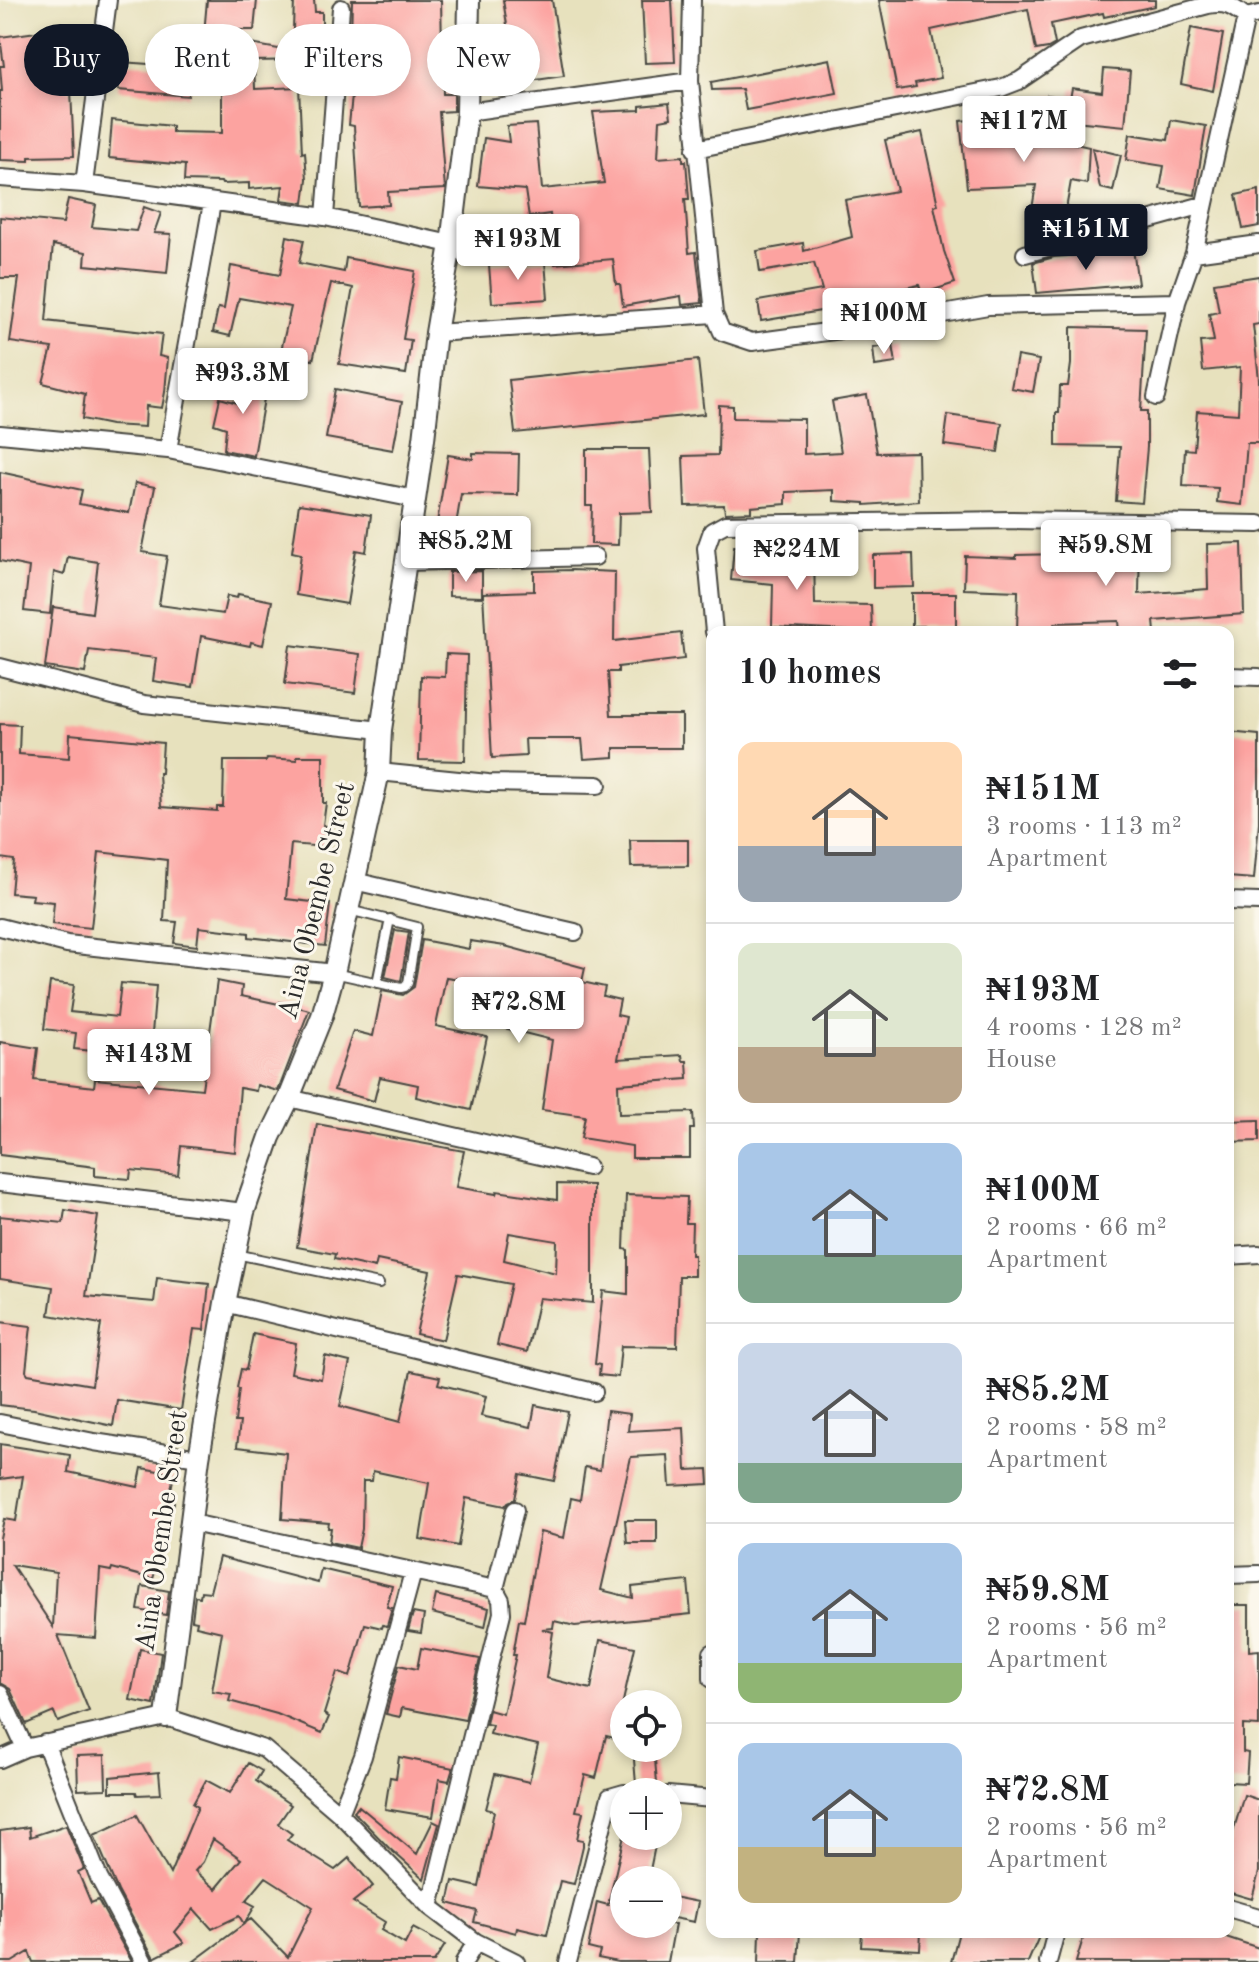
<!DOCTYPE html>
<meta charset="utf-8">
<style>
body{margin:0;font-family:"Old Standard TT",serif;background:#f2f2f2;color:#202124;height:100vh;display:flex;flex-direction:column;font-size:30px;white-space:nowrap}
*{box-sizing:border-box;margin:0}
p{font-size:26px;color:#757577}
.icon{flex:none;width:44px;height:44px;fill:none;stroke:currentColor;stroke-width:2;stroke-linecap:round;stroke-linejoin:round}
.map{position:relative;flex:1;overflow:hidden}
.panel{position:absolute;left:706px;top:626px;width:528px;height:1312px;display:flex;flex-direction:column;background:#fff;border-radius:16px;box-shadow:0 4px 12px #0003}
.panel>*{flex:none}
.top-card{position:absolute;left:24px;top:24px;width:562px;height:72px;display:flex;gap:16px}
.fabs{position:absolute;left:610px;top:1690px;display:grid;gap:16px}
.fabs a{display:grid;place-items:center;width:72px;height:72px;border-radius:50%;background:#fff;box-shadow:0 4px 12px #0003;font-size:40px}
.price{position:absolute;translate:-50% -68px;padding:0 18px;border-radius:8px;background:#fff;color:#222;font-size:26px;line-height:52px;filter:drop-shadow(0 2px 4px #0008)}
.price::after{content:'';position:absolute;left:50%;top:48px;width:24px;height:18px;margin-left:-12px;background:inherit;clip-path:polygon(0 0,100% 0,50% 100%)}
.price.selected{background:#111827;color:#fff}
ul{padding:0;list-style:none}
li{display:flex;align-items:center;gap:24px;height:200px;padding:0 32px}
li+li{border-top:2px solid #e0e0e0}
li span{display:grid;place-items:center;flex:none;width:224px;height:160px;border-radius:16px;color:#555}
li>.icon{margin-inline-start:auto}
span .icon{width:96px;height:96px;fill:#fffc;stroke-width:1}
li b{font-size:34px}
h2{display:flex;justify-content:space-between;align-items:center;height:96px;padding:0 32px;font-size:34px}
.tag{padding:0 28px;border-radius:36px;background:#fff;box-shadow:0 4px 12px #0003;font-size:28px;line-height:72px}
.tag.selected{background:#111827;color:#fff}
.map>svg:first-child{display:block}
</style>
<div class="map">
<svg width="1259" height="1962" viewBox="0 0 1259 1962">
<rect width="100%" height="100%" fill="#fbf7ec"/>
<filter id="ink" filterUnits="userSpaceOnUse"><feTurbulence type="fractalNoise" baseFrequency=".0125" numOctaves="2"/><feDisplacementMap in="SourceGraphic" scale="16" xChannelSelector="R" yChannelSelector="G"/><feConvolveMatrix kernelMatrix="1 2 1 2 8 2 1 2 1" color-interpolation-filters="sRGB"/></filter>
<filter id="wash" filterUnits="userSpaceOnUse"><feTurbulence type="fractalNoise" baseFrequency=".006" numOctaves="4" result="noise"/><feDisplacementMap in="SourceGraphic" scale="32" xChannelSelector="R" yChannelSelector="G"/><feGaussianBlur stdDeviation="1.8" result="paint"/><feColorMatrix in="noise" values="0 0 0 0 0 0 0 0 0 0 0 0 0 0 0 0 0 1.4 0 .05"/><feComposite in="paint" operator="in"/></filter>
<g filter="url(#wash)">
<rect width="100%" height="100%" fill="#e7e1bd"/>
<g id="blocks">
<path fill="#fca3a0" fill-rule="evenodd" d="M207,0H257L254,30H232V36L204,34Z
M294,0H314L315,12H322V30H293Z
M352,0H441L443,94H454V111L439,112L445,189L388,192L389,205L359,207L354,126L349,125L353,86L392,85V79L352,71L355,38H351Z
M503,0H552L564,76L508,84L501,32L508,31Z
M642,0H672L675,62L645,63Z
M879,0H1155V6L1104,17L1103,13L1051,24L1055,44L1048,48L1036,50L1028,9L931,30L941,78L915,83L916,87L897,90Z
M73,27L76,48L62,50L67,90H71L74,156L29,157V161L0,160V91H2L0,66H4L0,37Z
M1191,28L1223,34L1213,91L1181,84Z
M222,39L301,53L300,60L254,61L255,89L299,87L302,153L305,152L307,179L304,203L281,200L283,186L249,189V183L222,184L221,182L184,181L185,165L109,158L112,120L172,126V132L222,133Z
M830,59L837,93L746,110L742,89L712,90L711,82Z
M121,62L190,67L188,96L118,90Z
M1104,69L1130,71L1125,126L1043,118L1047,95L1070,99L1072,88L1102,92Z
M669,103L671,118L660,120L658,158L683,156V161H686L689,199H685L689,253L696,252L702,303L682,305L681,296L623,306L620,284H616L613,259L555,264L550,214L529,217L525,190L478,186L484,138L509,142L507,126L536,124L542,189L604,183L593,112L640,110V106Z
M981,119L1016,120L1015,130L1089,147L1087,184L1071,181L1063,226L1030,221L1036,185L967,188L960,121Z
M1171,120L1206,126L1195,195L1160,189L1164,166L1126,160L1130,134L1168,140Z
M922,132L938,205L934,206L944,251L955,283L922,294L919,285L858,298L860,305L828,314L827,310L761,321L758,301L822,290L814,263L760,272L757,251L803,243L804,251L852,237L845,200L897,191L885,140Z
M1092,148L1121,155L1113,191L1100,188Z
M1259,190V226L1243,229L1236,195Z
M68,199L96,205L92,227L136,231L144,207L161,213L154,233L171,234L167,273L85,265L86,252L53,245L46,321L162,334L159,356L168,358L165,392L162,408L146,406L145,427L111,425L82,419L85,394L43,383L52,348L10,342L19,278H0V217L63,223Z
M287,236L304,240L299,263L344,272L346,258L415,271L403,339L411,340L406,374L339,364L353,288L331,283L313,360L280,355L291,307L239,298L230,336L213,332L218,308L224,309L231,266L280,275Z
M1133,249L1138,284L1037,293L1033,263L1054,257L1113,253L1112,251Z
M545,261L548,299L492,303L489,265Z
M1259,276V324L1253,325L1259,379V443H1247L1242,505L1217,502L1218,488L1183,486L1185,449L1194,450L1197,411L1238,414L1240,367L1203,371L1200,342L1214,341L1209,314L1219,312L1214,283Z
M1071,327L1146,329L1141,411H1147V447L1142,503L1116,501L1120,447L1056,446V413H1059L1060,386H1068L1071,364Z
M893,345L896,363L875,366L873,348Z
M1017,356L1039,360L1033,392L1011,388Z
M698,360L704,414L515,433L509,380Z
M247,372L268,376L254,456L224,450L226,428L214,424L220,398L241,404Z
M335,389L402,402L393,450L326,438Z
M867,395L877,453L918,452L919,501L865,505V503L834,501V490L786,492V504L751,507V512L725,513L724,505L685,506L683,456L718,455L719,405L733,406V418L804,419V454L841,452L832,401Z
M948,415L1002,423L998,452L944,445Z
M586,449H649L652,512L619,513L618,545L591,544L592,506H586Z
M473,453L519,454L518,495L461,494L454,538L435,535L448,455L473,459Z
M0,472L82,490L79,504L129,513L135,483L155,487L142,552L167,556L159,605L223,614L227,596L237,598L238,594L272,601L263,645L251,642L250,646L201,636L193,687L153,681L156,658L89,650L85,673L45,667L53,607L92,613L98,562L68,557L64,575L54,572L50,614L24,611L29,567L0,561Z
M299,504L371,515L366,552L356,550L347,604L296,595L301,554L292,552Z
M508,529V548L470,549V530Z
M1109,540L1140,541L1139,594L1208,589L1207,544L1242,543L1244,614L1154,621L1155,632H1120L1119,621L1055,623V632H1017L1018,591L964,589L965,556L1016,558V555L1109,553Z
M734,546L768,549L767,556L814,555L815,604L871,605L872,632L772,627L773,584L731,580Z
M913,554L914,587L873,588V555Z
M572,570L615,572L614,641L681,633L684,659L618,667V672H608L611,715H682V748H614V757L584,759L582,739H525L526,756L492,758L483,593L534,591V571Z
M482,571V597L449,596V572Z
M912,593H956V626H912Z
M290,645L360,654L355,693L285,684Z
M446,654L467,655L465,761L419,760L421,676L445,677Z
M0,724L20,725L19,754L69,758L70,734L163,743L161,773H159L161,807L217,811V807H223L224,761H266L267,758L297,760V756H323V803H326L323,825L326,826L324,847L291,844L286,899L330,904L325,946L249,937V933L199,927L197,946L174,943L177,922L164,921L167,860L99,852L91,928L52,924L54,902L32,900L33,895L11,893L14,860L0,858Z
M1228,732L1259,735V822L1254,879L1228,877Z
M630,840H688V866L631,867Z
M395,930L409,932L401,981L385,977Z
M422,940L469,949L470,941L505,946L585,968L582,982L605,987L603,996L620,1000L617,1015L626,1017L618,1059L682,1055L683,1061H687L688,1079L618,1084L619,1114L693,1112L694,1129H690V1158H632V1146L581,1138L585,1116L542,1110L552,1040L500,1027L509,987L446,977L436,1026L487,1037L471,1110L416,1097L418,1085L380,1077L374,1101L334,1090L353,1031L373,1036L382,991L403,995L414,987Z
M217,981L242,986L241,996L279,1004L280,1002L309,1010L278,1091L257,1085L256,1091L240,1088L235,1152L181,1146L178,1175L131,1170L130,1179L95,1176V1167L0,1155V1042L38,1048L34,1080L94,1087L95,1079L202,1089Z
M50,982L74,985L70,1012L117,1017L121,983L156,986L150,1057L74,1049L76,1033L44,1029Z
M1259,1120V1141L1228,1142V1121Z
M317,1124L464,1151L456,1187L496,1194L497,1191L557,1200V1184L593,1185V1303L539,1298L527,1352L497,1345L511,1284L458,1274L443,1340L416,1334L430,1271L377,1260L375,1268L334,1259L335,1254L297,1247ZM509,1233L557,1241L556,1273L504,1260Z
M626,1195L687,1197L686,1223H692L691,1255H694V1276H679L677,1347L621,1346L618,1377L599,1375L600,1365L595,1364L603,1291L628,1294V1250L624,1249Z
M65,1210L98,1216L86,1296L154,1302L157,1278L209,1284L204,1330L194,1329L181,1410L117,1400L113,1426L34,1409L0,1405V1322L31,1326L26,1371L28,1374L92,1385L101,1324L49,1315L53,1287L0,1279V1216L63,1223Z
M253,1334L296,1343L291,1373L321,1379L325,1356L350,1362L340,1406L400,1422L411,1371L440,1377L438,1384L486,1396L481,1416L531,1427L535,1405L568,1412L554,1481L520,1474L515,1499L508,1502L505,1506L466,1498L458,1546L420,1539L429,1483L373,1471L372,1481H363L362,1529L358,1548L329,1542L331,1528H328L329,1523L282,1519L286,1453L237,1447L240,1422H235L239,1389L237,1388L241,1369L246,1370Z
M607,1411L630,1414L628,1431L684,1428L686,1470L708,1469L709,1484L670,1486L668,1455L631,1457L601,1590L633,1598L632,1587L688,1581L691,1614L575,1626L554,1621L553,1628L542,1629L553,1632L546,1678L591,1689L600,1640L635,1647L615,1738L606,1736L596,1778L585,1775L576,1811L583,1812L577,1839L583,1840V1846L574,1884L560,1881L547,1935L517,1928L516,1933L474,1922L477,1911L448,1903L453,1881L479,1887L494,1811L486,1809L495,1774L529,1782L538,1745L490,1734L492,1725L486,1724L489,1710L503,1714L516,1655H513L519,1620L524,1621L540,1532L564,1538L571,1498L580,1500L585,1467L600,1470Z
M0,1444L70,1455L68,1472L138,1487L142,1468L174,1474L169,1500L174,1502L153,1579L112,1568L111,1571L100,1569L96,1638L58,1635L89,1711L58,1722L54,1712L26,1724L10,1689L0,1683V1538L4,1519L16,1521L23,1476L0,1479ZM12,1565L56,1572L53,1627Z
M625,1520H657V1543H627Z
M219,1557L318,1583L321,1569L392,1586L387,1607L392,1608L387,1626L383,1625L382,1628L365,1624L350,1677L337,1672L324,1714L329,1717L322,1733L277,1714L229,1701L231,1694L212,1691L222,1632L196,1626L197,1621L192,1620L195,1596L200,1597L201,1591L210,1592Z
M142,1586L169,1591L166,1615L138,1610Z
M436,1595L489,1608L485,1627L432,1613Z
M1228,1605H1249V1651L1259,1650V1726L1243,1725V1752L1248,1753L1246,1783L1228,1782Z
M413,1613L424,1615L421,1633L408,1631Z
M421,1648L480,1659L465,1720L402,1708L400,1717L386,1714L399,1665L417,1669Z
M140,1649L161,1653L154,1705L130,1700Z
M633,1748H654L657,1783L636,1784Z
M105,1755L106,1789L78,1790L77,1756Z
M399,1757L453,1768L449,1781L439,1779L433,1817L385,1809L390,1777L396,1778Z
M248,1763L262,1771L256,1781L291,1805L278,1824L292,1834L287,1840L335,1870L349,1858L373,1886L353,1902L385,1922L381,1930L405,1944L413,1928L445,1945L434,1962H193L244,1924L239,1916L212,1929L194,1909L175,1932L184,1943L154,1958L118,1891L94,1835L137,1815L170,1874L198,1807L193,1804L206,1780L230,1793ZM213,1839L241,1859L216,1889L195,1871L203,1862ZM266,1877L313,1907L288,1957L251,1919L245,1923L255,1906L246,1901Z
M159,1772L161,1794L137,1795L136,1792H110V1777Z
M1244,1795L1259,1800V1872L1252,1899L1228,1892V1849Z
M359,1806L417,1854L433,1821L439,1824L424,1879L389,1848L354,1812Z
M66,1825L84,1869L78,1872L91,1903L98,1900L132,1962H33L29,1952L12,1962H0V1831L29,1827L30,1837Z
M624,1836H657L648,1880H624V1924H675L668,1962H618L598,1958L600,1951L588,1948L597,1902L608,1905Z
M668,1896L698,1902L694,1922L668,1917Z
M760,1932H800L798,1962H759Z
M862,1932H921L920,1950L861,1947Z
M959,1932H1041L1028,1962H951Z
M1085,1932H1202L1219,1938L1220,1935L1259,1948V1962H1076Z"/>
</g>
</g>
<g filter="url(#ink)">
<use href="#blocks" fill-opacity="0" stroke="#474641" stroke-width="2"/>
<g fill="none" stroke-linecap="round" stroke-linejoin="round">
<g stroke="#474641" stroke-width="12">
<path id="service" d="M334,973L401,988L405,987L408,983L417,927L349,910
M377,983L390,919
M236,1254L379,1284"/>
</g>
<g stroke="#474641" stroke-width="20">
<path id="minor" d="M692,0L690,81L714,314L722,332L752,342L886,324L988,306L1177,302
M467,112L690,81
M695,149L1001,88L1019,81L1081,39L1208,5C1226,2 1232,6 1246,17L1259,14
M0,178L84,184L325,217L451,244
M84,184L108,0
M325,217L341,8
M1194,253L1259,244
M1025,254L1203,205
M436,333L714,314
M1156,397L1177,302L1194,253L1246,17
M0,434L168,450L415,499
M168,450L212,203
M405,562L595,557
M714,632L706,548L712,531L725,524L1012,520L1259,524
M0,667L144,704L381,730
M1228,676L1259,677
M379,772L488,783L598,785
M354,881L575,932
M1228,901L1259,902
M0,927L67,944L334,973
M289,1098L588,1167
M0,1183L244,1212
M1228,1256L1259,1254
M225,1303L594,1392
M0,1423L94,1442L199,1458
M192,1523L495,1589L501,1600L502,1613L430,1907
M1228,1575L1259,1574
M495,1589L515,1510
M712,1653V1679
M0,1694L25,1748
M45,1743L99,1878L144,1962
M0,1759L25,1748L166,1717L264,1749L340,1814L430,1907L476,1942L516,1962
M668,1795L712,1799
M340,1814L363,1756L413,1572
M1228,1908L1259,1917
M464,1962L476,1942
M568,1962L610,1797L624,1793
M1048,1962L1056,1932"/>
</g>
<g stroke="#474641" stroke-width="24">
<path id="tertiary" d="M166,1717L199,1458L225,1303L244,1212L270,1137L289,1098L322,1016L334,973L379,772L381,730L424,439L436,333L451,244L467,112L469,0"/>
</g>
<use href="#service" stroke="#fff" stroke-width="8"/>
<use href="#minor" stroke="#fff" stroke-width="16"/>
<use href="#tertiary" stroke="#fff" stroke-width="20"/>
</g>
</g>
<g text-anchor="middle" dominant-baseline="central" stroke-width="6" stroke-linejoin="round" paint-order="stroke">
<g font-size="28" fill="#2b2b2b" stroke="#fbf7ec">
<text transform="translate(318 901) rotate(-76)">Aina Obembe Street</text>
<text transform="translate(163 1531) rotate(-82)">Aina Obembe Street</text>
</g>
</g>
</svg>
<div class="fabs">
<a><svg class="icon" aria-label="locate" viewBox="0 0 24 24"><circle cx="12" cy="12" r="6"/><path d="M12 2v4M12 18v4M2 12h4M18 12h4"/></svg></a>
<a>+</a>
<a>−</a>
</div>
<b class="price" style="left:1024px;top:164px">₦117M</b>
<b class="price selected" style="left:1086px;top:272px">₦151M</b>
<b class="price" style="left:518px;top:282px">₦193M</b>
<b class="price" style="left:884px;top:356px">₦100M</b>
<b class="price" style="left:243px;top:416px">₦93.3M</b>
<b class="price" style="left:466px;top:584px">₦85.2M</b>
<b class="price" style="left:1106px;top:588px">₦59.8M</b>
<b class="price" style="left:797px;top:592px">₦224M</b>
<b class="price" style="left:519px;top:1045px">₦72.8M</b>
<b class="price" style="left:149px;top:1097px">₦143M</b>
<div class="top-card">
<a class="tag selected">Buy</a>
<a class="tag">Rent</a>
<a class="tag">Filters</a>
<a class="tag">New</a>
</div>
<section class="panel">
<h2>10 homes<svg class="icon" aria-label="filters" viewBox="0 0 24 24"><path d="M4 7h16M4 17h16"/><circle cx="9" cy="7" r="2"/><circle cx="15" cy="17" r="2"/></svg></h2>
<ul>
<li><span style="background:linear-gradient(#ffd9b3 65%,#9aa5b1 0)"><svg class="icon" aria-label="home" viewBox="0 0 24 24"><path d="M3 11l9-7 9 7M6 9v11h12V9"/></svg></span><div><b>₦151M</b><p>3 rooms · 113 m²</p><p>Apartment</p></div></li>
<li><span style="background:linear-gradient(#dfe7d0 65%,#b9a48a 0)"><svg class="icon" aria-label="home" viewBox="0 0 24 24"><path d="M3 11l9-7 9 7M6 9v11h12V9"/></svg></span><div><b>₦193M</b><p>4 rooms · 128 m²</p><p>House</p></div></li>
<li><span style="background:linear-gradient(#a9c7e8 70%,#7fa58c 0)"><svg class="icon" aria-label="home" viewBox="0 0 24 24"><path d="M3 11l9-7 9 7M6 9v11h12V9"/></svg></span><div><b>₦100M</b><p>2 rooms · 66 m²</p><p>Apartment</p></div></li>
<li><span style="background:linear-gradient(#c9d6e8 75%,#7fa58c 0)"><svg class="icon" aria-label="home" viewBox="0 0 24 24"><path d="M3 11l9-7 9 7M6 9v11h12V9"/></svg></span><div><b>₦85.2M</b><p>2 rooms · 58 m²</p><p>Apartment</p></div></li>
<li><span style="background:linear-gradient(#a9c7e8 75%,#8fb573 0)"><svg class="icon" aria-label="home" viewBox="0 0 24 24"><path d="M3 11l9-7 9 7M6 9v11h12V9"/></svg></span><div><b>₦59.8M</b><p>2 rooms · 56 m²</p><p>Apartment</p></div></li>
<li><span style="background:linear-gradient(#a9c7e8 65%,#c2b280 0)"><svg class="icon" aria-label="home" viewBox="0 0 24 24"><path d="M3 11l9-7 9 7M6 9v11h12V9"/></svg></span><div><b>₦72.8M</b><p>2 rooms · 56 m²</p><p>Apartment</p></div></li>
</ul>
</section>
</div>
